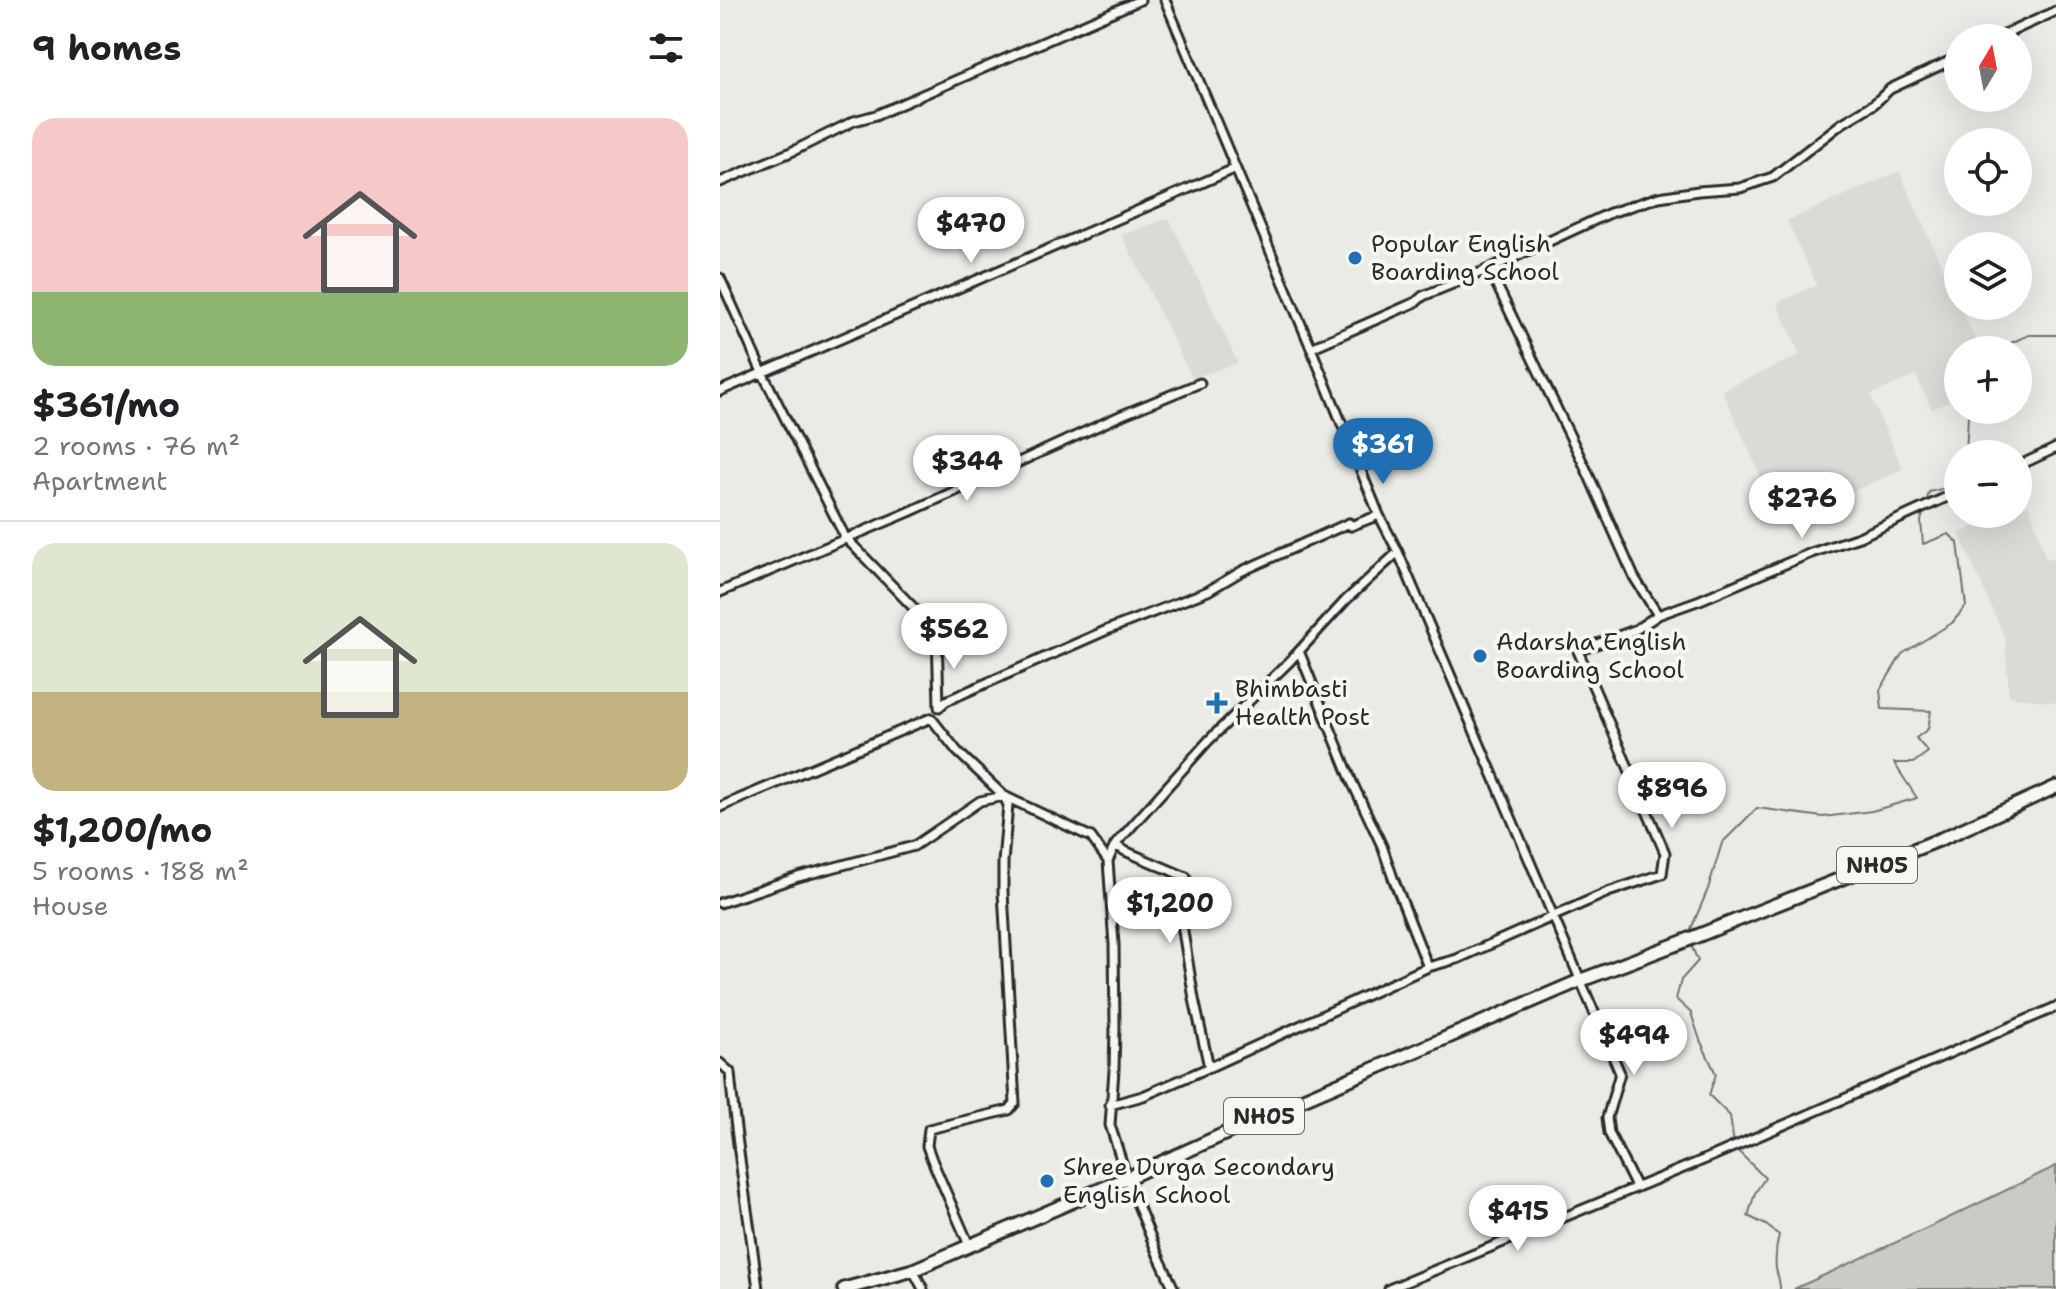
<!DOCTYPE html>
<meta charset="utf-8">
<style>
body{margin:0;font-family:"Shantell Sans",sans-serif;background:#f6f6f6;color:#202124;height:100vh;display:flex;flex-direction:column;font-size:30px;white-space:nowrap}
*{box-sizing:border-box;margin:0}
p{font-size:26px;color:#757577}
.icon{flex:none;width:44px;height:44px;fill:none;stroke:currentColor;stroke-width:2;stroke-linecap:round;stroke-linejoin:round}
.map{position:relative;flex:1;overflow:hidden}
.drawer{display:flex;flex-direction:column;background:#fff;width:720px}
.drawer>*{flex:none}
.needle{width:52px;rotate:10deg}
.fabs{position:absolute;left:1224px;top:24px;display:grid;gap:16px}
.fabs a{display:grid;place-items:center;width:88px;height:88px;border-radius:50%;background:#fff;box-shadow:0 8px 32px #0002;font-size:40px}
.price{position:absolute;translate:-50% -68px;padding:0 18px;border-radius:28px;background:#fff;color:#222;font-size:26px;line-height:52px;filter:drop-shadow(0 2px 4px #0008)}
.price::after{content:'';position:absolute;left:50%;top:48px;width:24px;height:18px;margin-left:-12px;background:inherit;clip-path:polygon(0 0,100% 0,50% 100%)}
.price.active{background:#1f6fb2;color:#fff}
ul{padding:0;list-style:none}
li{display:grid;align-content:center;gap:16px;height:424px;padding:0 32px}
li+li{border-top:2px solid #e0e0e0}
li span{display:grid;place-items:center;height:248px;border-radius:24px;color:#555}
li>.icon{margin-inline-start:auto}
span .icon{width:144px;height:144px;fill:#fffc;stroke-width:1}
li b{font-size:34px}
h2{display:flex;justify-content:space-between;align-items:center;height:96px;padding:0 32px;font-size:34px}
main{display:flex;flex:1;min-height:0}
.map>svg:first-child{display:block}
</style>
<main>
<section class="drawer">
<h2>9 homes<svg class="icon" aria-label="filters" viewBox="0 0 24 24"><path d="M4 7h16M4 17h16"/><circle cx="9" cy="7" r="2"/><circle cx="15" cy="17" r="2"/></svg></h2>
<ul>
<li><span style="background:linear-gradient(#f6c9c9 70%,#8fb573 0)"><svg class="icon" aria-label="home" viewBox="0 0 24 24"><path d="M3 11l9-7 9 7M6 9v11h12V9"/></svg></span><div><b>$361/mo</b><p>2 rooms · 76 m²</p><p>Apartment</p></div></li>
<li><span style="background:linear-gradient(#dfe7d0 60%,#c2b280 0)"><svg class="icon" aria-label="home" viewBox="0 0 24 24"><path d="M3 11l9-7 9 7M6 9v11h12V9"/></svg></span><div><b>$1,200/mo</b><p>5 rooms · 188 m²</p><p>House</p></div></li>
</ul>
</section>
<div class="map">
<svg width="1336" height="1289" viewBox="0 0 1336 1289">
<rect width="100%" height="100%" fill="#eaeae6"/>
<filter id="ink" filterUnits="userSpaceOnUse"><feTurbulence type="fractalNoise" baseFrequency=".0125" numOctaves="2"/><feDisplacementMap in="SourceGraphic" scale="16" xChannelSelector="R" yChannelSelector="G"/><feConvolveMatrix kernelMatrix="1 2 1 2 8 2 1 2 1" color-interpolation-filters="sRGB"/></filter>
<g filter="url(#ink)">
<path fill="#dadad6" d="M1179,171L1238,302V306H1240L1260,350H1238V397L1212,409L1196,375L1150,395L1183,469L1062,523L1002,390L1080,355L1057,303L1097,285L1067,221Z
M449,218L518,363L472,378L402,235Z
M1309,505L1326,559L1336,557V703L1289,696L1285,638L1239,533L1287,514H1298V510Z"/>
<path fill="#cacac7" stroke="#7a7a79" stroke-width="2" d="M1336,1166V1289H1074L1216,1224Z"/>
<g fill="none" stroke-linecap="round" stroke-linejoin="round">
<path stroke="#727270" stroke-width="2" d="M1284,350L1286,345L1309,335H1336
M1246,454L1248,416L1265,410
M1206,503L1209,492L1230,487L1238,482
M968,936L988,889L1002,843L1037,808L1103,817L1152,811L1197,798L1174,763H1193L1208,752L1196,738L1208,729L1211,711L1162,709L1160,690L1182,654L1232,623L1246,606L1238,543L1229,534L1203,544L1201,521L1204,510
M971,945L978,961L961,980L956,999L971,1013L980,1040L996,1074L989,1095L1010,1116L1014,1145
M1017,1150L1045,1178L1035,1193L1028,1216L1046,1225L1059,1235C1056,1246 1055,1258 1056,1269C1058,1277 1060,1281 1060,1289"/>
<g stroke="#2b2b2b" stroke-width="13">
<path id="minor" d="M445,0L591,348L659,515L678,552L900,1073L887,1118L889,1133L916,1187
M1277,38L1336,11
M0,182L71,152L134,121L156,115L420,0
M0,278L42,372L125,537L217,632L219,707L226,701L387,630L488,591L522,571L629,523L631,526L659,515
M591,348L696,302L703,296L769,269L890,213L939,197L978,191L1020,188L1053,177L1121,124L1154,104L1170,89L1238,57
M0,391L514,169
M1298,466L1336,448
M0,592L189,512L402,415L480,383
M938,615L980,600L1091,553L1139,537L1238,492
M579,651L632,782L662,846L673,878L708,967
M0,807L211,718L237,751L284,796L371,837L388,861
M395,845L405,851L466,877L462,925L474,999L489,1067
M0,903L78,877L194,846L260,801L284,796L288,805L283,862V892L295,1103L289,1110L209,1129L207,1146L212,1160L249,1245
M0,1063L10,1072C16,1145 29,1217 38,1289
M390,1105L423,1096L481,1071L708,967L737,959L888,892L942,874L945,853L858,651L917,629L938,615L914,577L865,467L769,269
M193,1270L203,1289
M454,1289L438,1255L407,1178L390,1125L394,1070L395,1027L394,944L388,861L395,845L489,740L570,661L626,600L678,552
M669,1289L988,1158L1336,1007"/>
</g>
<g stroke="#2b2b2b" stroke-width="17">
<path id="primary" d="M124,1289L193,1270L407,1178L553,1112L859,981L962,942L1221,839L1336,787"/>
</g>
<use href="#minor" stroke="#f6f6f2" stroke-width="7"/>
<use href="#primary" stroke="#f6f6f2" stroke-width="11"/>
</g>
</g>
<g fill="#1f6fb2" stroke="#f6f6f2" stroke-width="3">
<circle cx="635" cy="258" r="8"/>
<circle cx="760" cy="656" r="8"/>
<path d="M493 691h8v8h8v8h-8v8h-8v-8h-8v-8h8z"/>
<circle cx="327" cy="1181" r="8"/>
</g>
<g text-anchor="middle" dominant-baseline="central" stroke-width="8" stroke-linejoin="round" paint-order="stroke">
<g fill="#f6f6f2" stroke="#686867" stroke-width="2">
<rect x="1117" y="847" width="80" height="36" rx="6"/>
<rect x="504" y="1098" width="80" height="36" rx="6"/>
</g>
<g font-size="22" font-weight="bold" fill="#2b2b2b">
<text x="1157" y="865">NH05</text>
<text x="544" y="1116">NH05</text>
</g>
<g font-size="24" fill="#2b2b2b" stroke="#f6f6f2" text-anchor="start">
<text x="651" y="244">Popular English<tspan x="651" dy="28">Boarding School</tspan></text>
<text x="776" y="642">Adarsha English<tspan x="776" dy="28">Boarding School</tspan></text>
<text x="515" y="689">Bhimbasti<tspan x="515" dy="28">Health Post</tspan></text>
<text x="343" y="1167">Shree Durga Secondary<tspan x="343" dy="28">English School</tspan></text>
</g>
</g>
</svg>
<div class="fabs">
<a><svg class="needle" viewBox="-14 -14 28 28"><path d="M0-13l5 13h-10z" fill="#e53935"/><path d="M0 13l5-13h-10z" fill="#757577"/></svg></a>
<a><svg class="icon" aria-label="locate" viewBox="0 0 24 24"><circle cx="12" cy="12" r="6"/><path d="M12 2v4M12 18v4M2 12h4M18 12h4"/></svg></a>
<a><svg class="icon" aria-label="layers" viewBox="0 0 24 24"><path d="M12 4l9 5-9 5-9-5zM3 14l9 5 9-5"/></svg></a>
<a>+</a>
<a>−</a>
</div>
<b class="price" style="left:251px;top:265px">$470</b>
<b class="price active" style="left:663px;top:486px">$361</b>
<b class="price" style="left:247px;top:503px">$344</b>
<b class="price" style="left:1082px;top:540px">$276</b>
<b class="price" style="left:234px;top:671px">$562</b>
<b class="price" style="left:952px;top:830px">$896</b>
<b class="price" style="left:450px;top:945px">$1,200</b>
<b class="price" style="left:914px;top:1077px">$494</b>
<b class="price" style="left:798px;top:1253px">$415</b>
</div>
</main>
